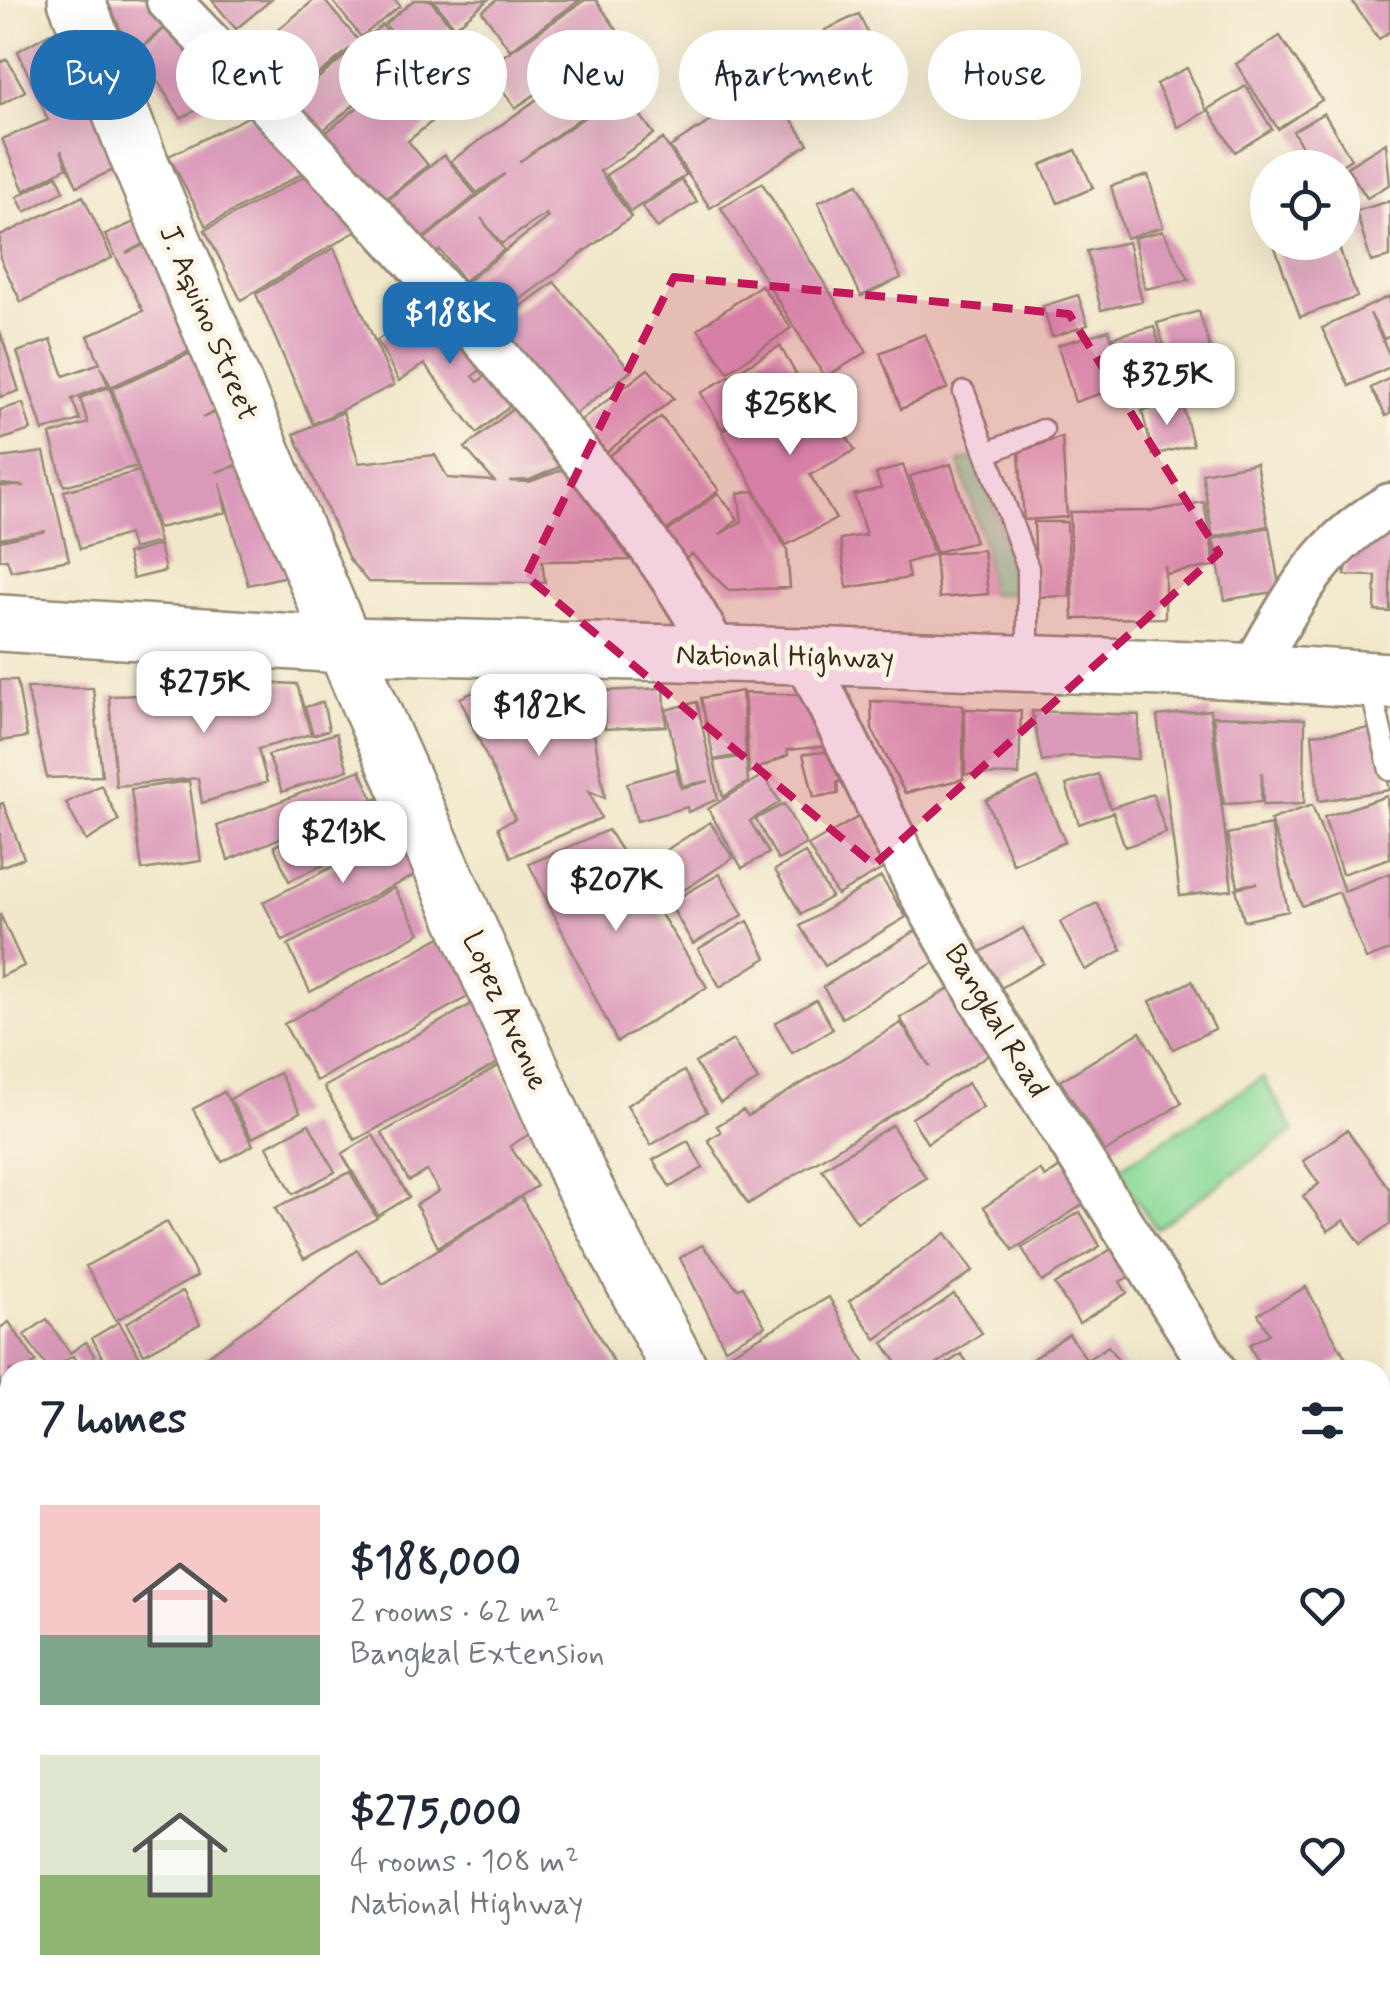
<!DOCTYPE html>
<meta charset="utf-8">
<style>
body{margin:0;font-family:Mynerve,sans-serif;background:#f2f2f3;color:#1f2937;height:100vh;display:flex;flex-direction:column;font-size:38px;white-space:nowrap}
*{box-sizing:border-box;margin:0}
p{font-size:32px;color:#747a83}
.icon{flex:none;width:55px;height:55px;fill:none;stroke:currentColor;stroke-width:2;stroke-linecap:round;stroke-linejoin:round}
.map{position:relative;flex:1;overflow:hidden}
.drawer{position:absolute;left:0px;top:1360px;width:1390px;height:640px;display:flex;flex-direction:column;background:#fff;border-radius:30px 30px 0 0;box-shadow:0 10px 40px #0002}
.drawer>*{flex:none}
.hud{position:absolute;left:30px;top:30px;width:1330px;height:90px;display:flex;gap:20px}
.buttons{position:absolute;left:1250px;top:150px;display:grid;gap:20px}
.buttons a{display:grid;place-items:center;width:110px;height:110px;border-radius:50%;background:#fff;box-shadow:0 10px 40px #0002;font-size:50px}
.price{position:absolute;translate:-50% -85px;padding:0 22px;border-radius:20px;background:#fff;color:#222;font-size:32px;line-height:65px;filter:drop-shadow(0 2px 5px #0008)}
.price::after{content:'';position:absolute;left:50%;top:60px;width:30px;height:22px;margin-left:-15px;background:inherit;clip-path:polygon(0 0,100% 0,50% 100%)}
.price.current{background:#1f6fb2;color:#fff}
ul{padding:0;list-style:none}
li{display:flex;align-items:center;gap:30px;height:250px;padding:0 40px}
li span{display:grid;place-items:center;flex:none;width:280px;height:200px;border-radius:0px;color:#555}
li>.icon{margin-inline-start:auto}
span .icon{width:120px;height:120px;fill:#fffc;stroke-width:1}
li b{font-size:42px}
h2{display:flex;justify-content:space-between;align-items:center;height:120px;padding:0 40px;font-size:42px}
.tag{padding:0 35px;border-radius:45px;background:#fff;box-shadow:0 10px 40px #0002;font-size:35px;line-height:90px}
.tag.current{background:#1f6fb2;color:#fff}
.map>svg:first-child{display:block}
</style>
<div class="map">
<svg width="1390" height="2000" viewBox="0 0 1390 2000">
<rect width="100%" height="100%" fill="#fcf5e5"/>
<filter id="ink" filterUnits="userSpaceOnUse"><feTurbulence type="fractalNoise" baseFrequency=".01" numOctaves="2"/><feDisplacementMap in="SourceGraphic" scale="20" xChannelSelector="R" yChannelSelector="G"/><feConvolveMatrix kernelMatrix="1 2 1 2 8 2 1 2 1" color-interpolation-filters="sRGB"/></filter>
<filter id="wash" filterUnits="userSpaceOnUse"><feTurbulence type="fractalNoise" baseFrequency=".0048" numOctaves="4" result="noise"/><feDisplacementMap in="SourceGraphic" scale="40" xChannelSelector="R" yChannelSelector="G"/><feGaussianBlur stdDeviation="2.25" result="paint"/><feColorMatrix in="noise" values="0 0 0 0 0 0 0 0 0 0 0 0 0 0 0 0 0 1.4 0 .05"/><feComposite in="paint" operator="in"/></filter>
<g filter="url(#wash)">
<rect width="100%" height="100%" fill="#f1e8cb"/>
<path fill="#88d999" stroke="#62825c" stroke-width="2.5" d="M976,457L1008,543L1013,593L990,594L985,549L959,462Z
M1263,1077L1294,1131L1156,1229L1116,1170Z"/>
<g id="blocks">
<path fill="#db99ba" d="M107,0H151L169,23L132,55Z
M212,0H271L236,29Z
M314,0H324L359,41L295,94L256,48Z
M332,0H395L400,6L361,37Z
M414,0H430L451,26L412,58L385,24Z
M433,0H488L455,27Z
M497,0H580L510,50L482,11Z
M585,0H596L621,36L515,108L487,67Z
M1351,0H1390V31L1379,39Z
M859,14L874,47L840,63L825,30Z
M72,21L130,163L77,186L61,150L67,167L24,191L2,139L48,120L18,51Z
M171,23L236,89L181,118L138,51Z
M382,25L410,59L315,137L288,104L360,43L377,61L362,42Z
M1280,36L1322,100L1278,129L1236,64Z
M619,40L645,72L519,162L623,91L654,134L600,171L631,217L494,319L465,283L548,217L546,214L501,244L481,218L504,250L464,281L440,250L435,254L423,240L505,174L477,193L451,161Z
M875,51L893,89L858,106L840,68Z
M7,59L25,91L0,105V63Z
M409,66L445,111L408,141L428,165L381,203L323,135Z
M1187,68L1207,111L1178,127L1156,84Z
M768,84L808,144L710,208L670,147Z
M1246,86L1272,129L1235,152L1208,109Z
M258,112L301,174L206,226L169,156Z
M1324,113L1351,159L1337,168H1314L1293,131Z
M663,139L686,175L630,212L606,175Z
M1386,143L1390,184L1367,198L1347,167Z
M1076,150L1093,188L1058,203L1041,165Z
M444,155L476,195L420,241L388,200Z
M314,171L363,227L241,300L205,230Z
M57,175L64,191L25,212L17,197Z
M1148,175L1163,227L1126,238L1111,186Z
M682,180L697,202L657,228L642,206Z
M762,183L867,352L825,377L721,208Z
M858,184L901,278L861,296L818,202Z
M83,196L112,258L21,302L0,258V236Z
M1390,201V257L1371,262L1356,211Z
M141,219L151,240L126,253L163,236L203,345L111,387L101,367L108,385L72,399L80,420L43,431L17,352L51,340L64,376L100,363L88,336L143,311L105,235Z
M1163,231L1189,280L1145,289L1134,238Z
M1128,242L1142,301L1101,310L1087,251Z
M1273,242H1337L1357,297L1300,317Z
M334,248L394,385L313,424L256,294Z
M554,282L631,371L567,420L492,328Z
M761,285L791,328L728,372L698,329Z
M1078,295L1088,325L1052,337L1043,306Z
M1390,296V336L1384,339L1370,313L1390,356V367L1349,386L1322,328Z
M425,309L440,327L447,321L490,362L473,376L478,382L497,366L521,397L477,433L424,364L399,381L377,340Z
M1199,311L1222,388L1180,399L1157,323Z
M1154,326L1173,393L1132,405L1113,337Z
M1109,330L1124,386L1075,402L1058,345Z
M0,331L19,391L0,397Z
M925,334L948,388L901,409L880,353Z
M207,346L233,402L202,418L240,401L261,457L216,472L261,459L295,574L248,585L220,482L226,512L158,528L112,388Z
M780,346L801,383L722,429L701,393Z
M648,369L674,398L602,456L575,425Z
M1390,378V414L1386,416L1371,388Z
M810,379L855,450L810,475L836,519L786,545L722,431Z
M106,388L110,389L137,466L64,486L50,435L88,423L80,398Z
M526,398L564,465L530,480L509,481L529,482L564,469L631,560L542,561L545,583L368,582L349,559L294,434L343,412L359,463L435,455L448,478L494,481L465,448Z
M1182,402L1193,445L1153,455L1142,411Z
M23,403L31,430L0,440V410Z
M661,417L719,490L662,534L605,459Z
M1062,437L1067,517L1024,520L1019,452Z
M44,452L69,560L11,571L7,559L0,560V541L46,531L0,539V486H24L0,484V458Z
M1256,463L1268,526L1213,537L1202,473Z
M951,464L975,542L936,552L910,476Z
M903,465L934,554L906,563L909,578L847,588L840,539L866,535L854,495L881,488L876,474Z
M139,471L159,542L132,549L128,534L80,549L64,491Z
M754,491L787,550L790,588L728,590L692,554L685,559L665,534L718,493L738,519L719,535L742,521L738,493Z
M1204,502L1215,566L1166,574L1165,566V618L1073,619L1070,512L1153,511Z
M1390,521V612L1375,611L1376,576L1345,575L1347,564Z
M1034,522H1067L1070,596L1037,597Z
M1269,527L1280,591L1225,600L1213,539Z
M159,545L165,571L133,579L127,554Z
M983,550L988,594L939,598L935,554Z
M511,675L520,694L544,685L549,696L587,692L605,798L589,791L601,818L511,857L498,827L515,819L460,698Z
M0,680H17L27,737L0,741Z
M232,681L297,684L311,734L258,749L267,782L202,803L198,778L116,786L109,696L184,694L185,701L236,702Z
M27,688H93L102,776L47,778Z
M664,688L666,726L605,729L603,691Z
M742,691L746,754L714,760L701,698Z
M744,693L817,695L839,745L787,750L788,755L749,773Z
M871,701L963,705V779L905,793L872,729Z
M323,702L329,730L313,735L305,707Z
M697,702L718,799L688,812L687,807L637,821L627,783L676,769L681,788L709,781L682,786L666,710Z
M965,709L1021,711L1019,775L965,774Z
M1210,710L1232,890L1180,896L1157,716Z
M1032,711L1139,715L1138,759L1070,756L1042,762Z
M1213,716L1305,719L1304,804L1263,805L1262,772L1261,802L1224,804Z
M1376,728L1390,790L1319,801L1312,734Z
M336,733L348,770L282,792L268,755Z
M848,750L850,780L837,782L838,794L814,797L803,754Z
M746,756L748,782L723,797L714,761Z
M360,770L373,799L228,860L217,826Z
M1098,774L1110,808L1153,794L1166,833L1125,847L1113,812L1079,824L1066,785Z
M763,775L780,802L750,821L769,853L742,868L708,809Z
M1038,778L1065,842L1013,864L986,800Z
M189,781L201,861L142,870L131,789Z
M101,785L119,821L86,841L66,803Z
M385,795L400,829L289,881L274,846Z
M1387,796L1390,858L1342,874L1324,817Z
M3,803L24,858L0,867V804Z
M784,804L806,844L778,860L756,819Z
M1312,805L1344,891L1390,873V950L1366,959L1339,892L1302,906L1270,820Z
M860,816L889,865L837,895L808,846Z
M710,822L733,858L684,890L660,854Z
M1271,825L1288,911L1244,921L1236,888L1258,883L1238,886L1227,834Z
M608,830L707,987L617,1042L529,864Z
M404,831L423,871L283,941L263,902Z
M805,853L831,897L801,914L775,870Z
M720,874L743,915L693,944L669,903Z
M881,877L906,917L825,966L800,926Z
M394,888L420,933L310,992L288,945Z
M1097,903L1122,950L1085,970L1060,922Z
M0,914L24,966L0,977Z
M748,921L766,958L720,987L698,949Z
M932,921L951,952L842,1018L823,987Z
M1023,928L1044,963L999,989L979,953Z
M448,933L480,990L316,1081L284,1024Z
M962,981L1003,1046L748,1204L708,1140L721,1132L717,1126L743,1110L748,1116L901,1023L930,1067L900,1018Z
M1192,981L1215,1029L1173,1049L1150,1001Z
M479,1000L515,1054L355,1140L324,1087Z
M816,1000L833,1029L792,1053L775,1023Z
M1140,1032L1182,1103L1105,1152L1060,1081Z
M733,1040L758,1080L720,1103L695,1063Z
M499,1066L534,1131L510,1146L537,1186L438,1247L416,1205L439,1191L427,1171L409,1181L382,1133Z
M684,1071L707,1112L651,1145L627,1105Z
M279,1073L300,1112L252,1138L230,1099Z
M968,1083L983,1107L927,1143L912,1118Z
M224,1092L253,1145L222,1162L193,1109Z
M309,1124L335,1172L293,1194L267,1146Z
M892,1125L926,1178L857,1222L822,1169Z
M1347,1130L1390,1190V1224L1361,1244L1344,1220L1328,1231L1303,1196L1319,1184L1303,1161Z
M373,1135L409,1197L378,1216L342,1154Z
M688,1141L703,1168L670,1187L653,1160Z
M1069,1161L1093,1198L1013,1250L984,1207L1040,1170L1045,1177Z
M350,1172L377,1218L304,1259L275,1208Z
M521,1197L618,1370H188L357,1250L383,1284Z
M1080,1212L1100,1246L1042,1282L1022,1248Z
M167,1222L197,1276L116,1320L86,1266Z
M946,1233L973,1271L876,1339L849,1301Z
M702,1245L738,1289L743,1286L765,1326L725,1348L680,1258Z
M1116,1246L1133,1274L1120,1282L1127,1293L1079,1323L1055,1285Z
M1306,1287L1345,1357L1321,1370H1263L1249,1345L1269,1334L1258,1314Z
M183,1291L200,1324L144,1354L126,1323Z
M954,1294L982,1333L928,1370H902L883,1343Z
M829,1297L865,1364L855,1370H731L724,1357Z
M47,1319L70,1353L86,1342L101,1368L81,1370L73,1356L49,1370L24,1335Z
M9,1322L36,1362L25,1370H10V1380L0,1387V1328Z
M119,1322L145,1366L137,1370H109L92,1338Z
M1069,1334L1087,1360L1108,1346L1125,1370H1016Z
M961,1354L973,1370H938Z
M10,1449V1499L0,1505V1455Z
M1390,1504V1538L1380,1520V1510Z
M1390,1551V1586L1380,1570V1557Z
M10,1573V1620L0,1626V1579Z
M0,1634L10,1649V1697L0,1703Z
M1380,1660L1390,1674V1710L1380,1718Z
M1390,1720V1752L1380,1737V1727Z
M0,1767L10,1782V1826L0,1833Z
M1390,1858V1898L1380,1905V1864Z
M10,1981V1990H38L45,2000H0V1988Z
M1390,1985V2000H1368Z
M456,1990L466,2000H439Z
M464,1990H506L512,2000H470Z
M690,1990H747L753,2000H696Z
M777,1990H836L817,2000H783Z
M879,1990H893L898,2000H860Z
M1223,1990H1299L1306,2000H1209Z"/>
</g>
</g>
<g filter="url(#ink)">
<use href="#blocks" fill-opacity="0" stroke="#968974" stroke-width="2.5"/>
<g fill="none" stroke-linecap="round" stroke-linejoin="round">
<g stroke="#968974" stroke-width="25">
<path id="lane" d="M964,392L1028,568V662
M990,452L1043,430
M1370,684L1390,770
M0,1748L10,1763"/>
</g>
<g stroke="#968974" stroke-width="48">
<path id="street" d="M168,0C296,132 425,267 542,409C607,488 671,565 718,656
M805,656L919,890L994,1021L1214,1370
M1251,672C1293,601 1315,548 1390,505
M1380,1628L1390,1644
M0,1922L10,1916"/>
</g>
<g stroke="#968974" stroke-width="60">
<path id="secondary" d="M76,0L142,167L371,708L581,1181L680,1370
M963,1990L968,2000"/>
</g>
<g stroke="#968974" stroke-width="60">
<path id="primary" d="M0,623L343,645L805,656L1223,670L1390,681"/>
</g>
<use href="#lane" stroke="#fff" stroke-width="20"/>
<use href="#street" stroke="#fff" stroke-width="42"/>
<use href="#secondary" stroke="#fff" stroke-width="55"/>
<use href="#primary" stroke="#fff" stroke-width="55"/>
</g>
</g>
<path fill="#c2185b" fill-opacity="0.2" stroke="#c2185b" stroke-width="8" stroke-dasharray="20 12" stroke-linejoin="round" d="M674,277L1069,314L1219,553L874,865L526,576Z"/>
<g text-anchor="middle" dominant-baseline="central" stroke-width="10" stroke-linejoin="round" paint-order="stroke">
<g font-size="30" fill="#3b2a1e" stroke="#fcf5e5">
<text transform="translate(208 323) rotate(67)">J. Aquino Street</text>
<text transform="translate(785 657) rotate(1)">National Highway</text>
<text transform="translate(505 1011) rotate(66)">Lopez Avenue</text>
<text transform="translate(996 1021) rotate(59)">Bangkal Road</text>
</g>
</g>
</svg>
<div class="buttons">
<a><svg class="icon" aria-label="locate" viewBox="0 0 24 24"><circle cx="12" cy="12" r="6"/><path d="M12 2v4M12 18v4M2 12h4M18 12h4"/></svg></a>
</div>
<b class="price current" style="left:450px;top:367px">$188K</b>
<b class="price" style="left:1167px;top:428px">$325K</b>
<b class="price" style="left:790px;top:458px">$258K</b>
<b class="price" style="left:204px;top:736px">$275K</b>
<b class="price" style="left:539px;top:759px">$182K</b>
<b class="price" style="left:343px;top:886px">$213K</b>
<b class="price" style="left:616px;top:934px">$207K</b>
<div class="hud">
<a class="tag current">Buy</a>
<a class="tag">Rent</a>
<a class="tag">Filters</a>
<a class="tag">New</a>
<a class="tag">Apartment</a>
<a class="tag">House</a>
</div>
<section class="drawer">
<h2>7 homes<svg class="icon" aria-label="filters" viewBox="0 0 24 24"><path d="M4 7h16M4 17h16"/><circle cx="9" cy="7" r="2"/><circle cx="15" cy="17" r="2"/></svg></h2>
<ul>
<li><span style="background:linear-gradient(#f6c9c9 65%,#7fa58c 0)"><svg class="icon" aria-label="home" viewBox="0 0 24 24"><path d="M3 11l9-7 9 7M6 9v11h12V9"/></svg></span><div><b>$188,000</b><p>2 rooms · 62 m²</p><p>Bangkal Extension</p></div><svg class="icon" aria-label="heart" viewBox="0 0 24 24"><path d="M12 20l-8-8c-3-5 5-10 8-4 3-6 11-1 8 4z"/></svg></li>
<li><span style="background:linear-gradient(#dfe7d0 60%,#8fb573 0)"><svg class="icon" aria-label="home" viewBox="0 0 24 24"><path d="M3 11l9-7 9 7M6 9v11h12V9"/></svg></span><div><b>$275,000</b><p>4 rooms · 108 m²</p><p>National Highway</p></div><svg class="icon" aria-label="heart" viewBox="0 0 24 24"><path d="M12 20l-8-8c-3-5 5-10 8-4 3-6 11-1 8 4z"/></svg></li>
</ul>
</section>
</div>
